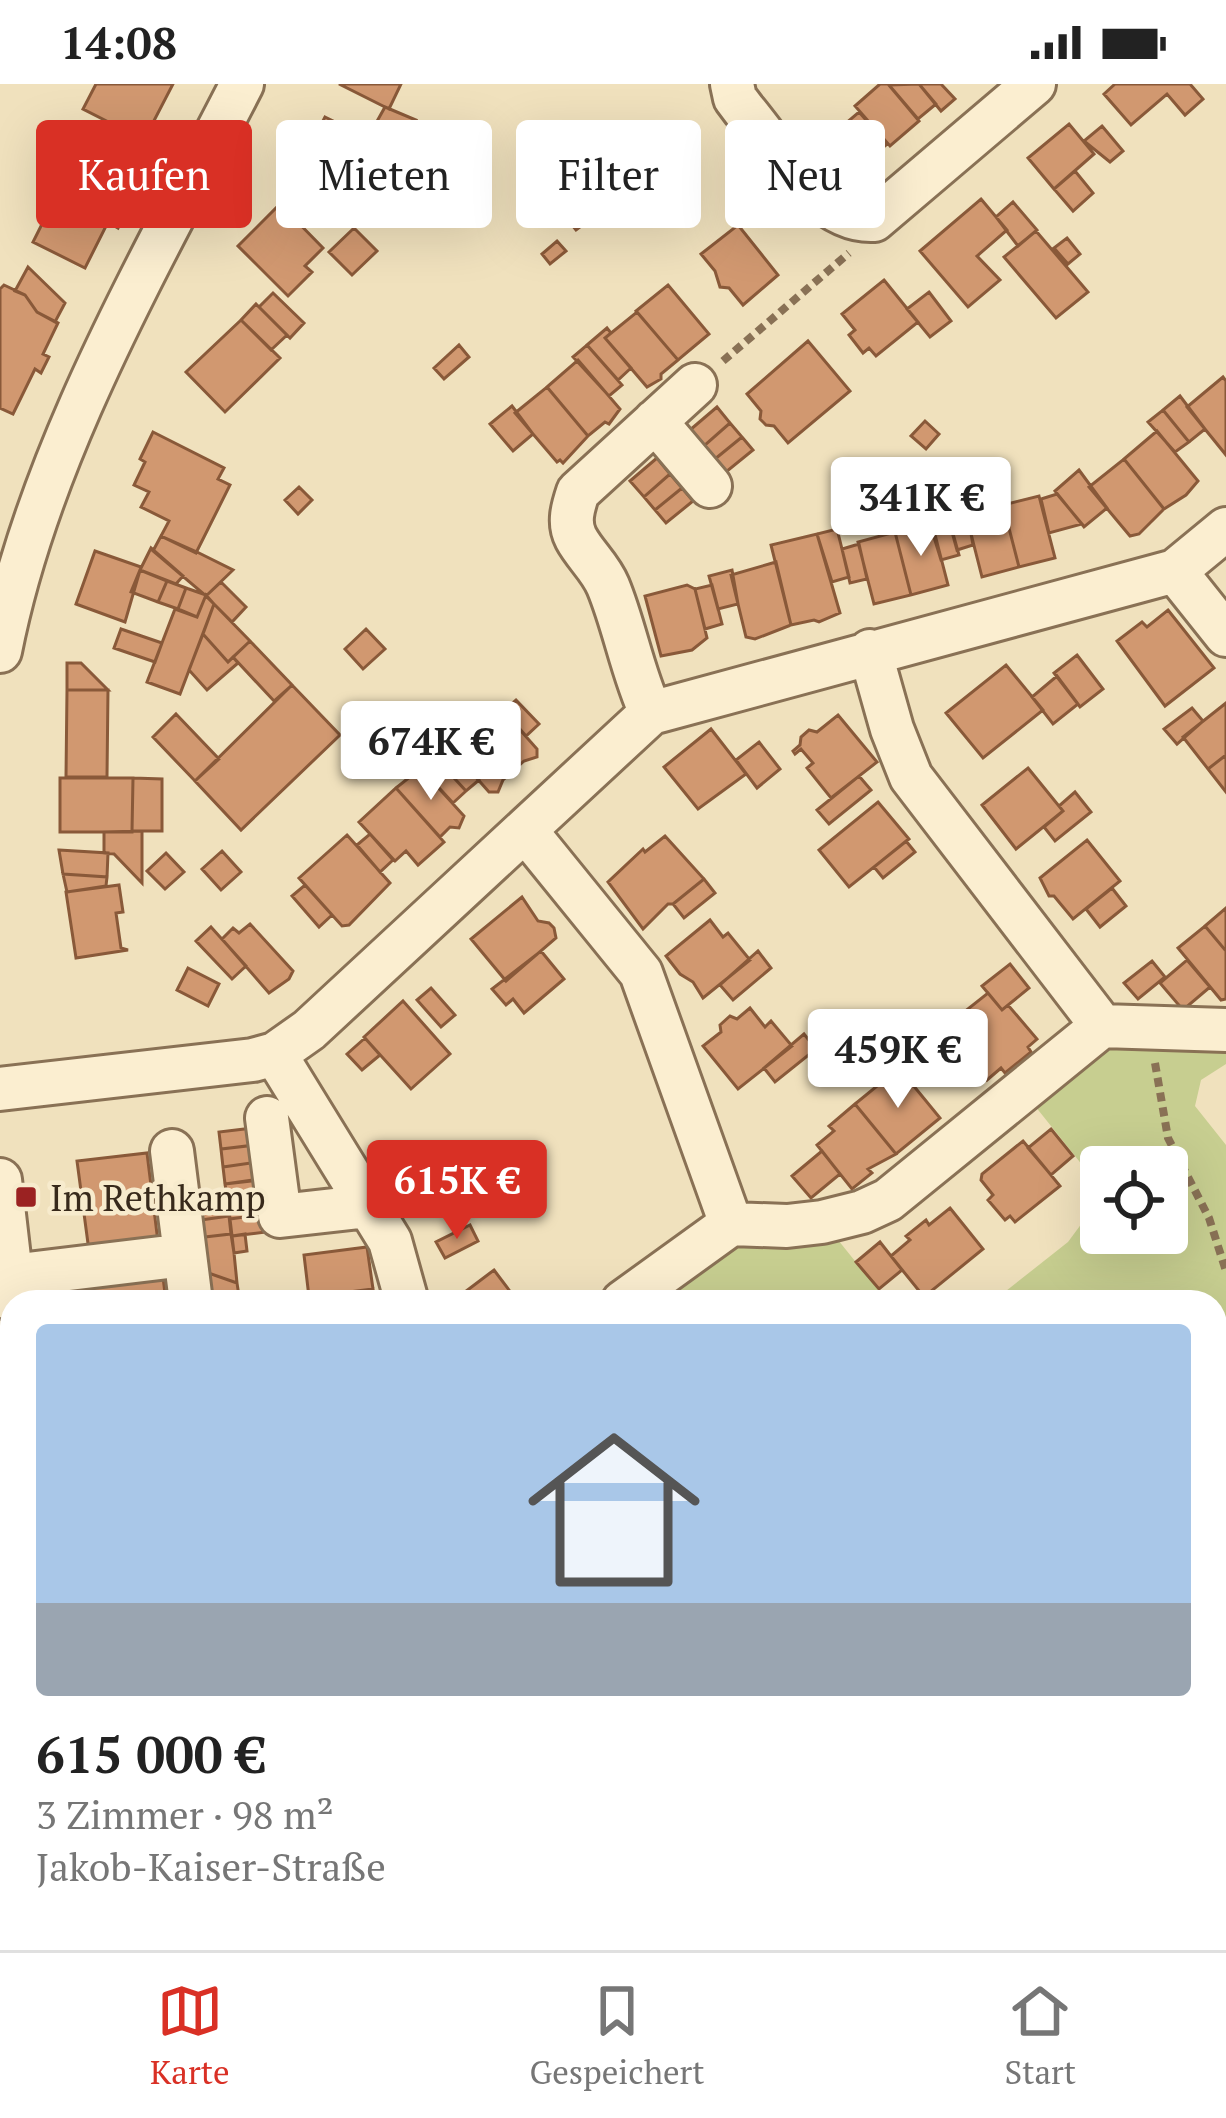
<!DOCTYPE html>
<html lang="de">
<meta charset="utf-8">
<style>
body{margin:0;font-family:"PT Serif",serif;background:#f6f6f6;color:#222;height:100vh;display:flex;flex-direction:column;font-size:45px;white-space:nowrap}
*{box-sizing:border-box;margin:0}
p{font-size:39px;color:#767676}
.icon{flex:none;width:66px;height:66px;fill:none;stroke:currentColor;stroke-width:2;stroke-linecap:round;stroke-linejoin:round}
.map{position:relative;flex:1;overflow:hidden}
.drawer{position:absolute;left:0px;top:1206px;width:1227px;height:660px;display:flex;flex-direction:column;background:#fff;border-radius:36px 36px 0 0;box-shadow:0 12px 48px #0002}
.drawer>*{flex:none}
.top-card{position:absolute;left:36px;top:36px;width:1155px;height:108px;display:flex;gap:24px}
.fabs{position:absolute;left:1080px;top:1062px;display:grid;gap:24px}
.fabs a{display:grid;place-items:center;width:108px;height:108px;border-radius:12px;background:#fff;box-shadow:0 12px 48px #0002;font-size:60px}
.price{position:absolute;translate:-50% -102px;padding:0 27px;border-radius:12px;background:#fff;color:#222;font-size:39px;line-height:78px;filter:drop-shadow(0 3px 6px #0008)}
.price::after{content:'';position:absolute;left:50%;top:72px;width:36px;height:27px;margin-left:-18px;background:inherit;clip-path:polygon(0 0,100% 0,50% 100%)}
.price.current{background:#d93025;color:#fff}
ul{padding:0;list-style:none}
li{display:grid;align-content:center;gap:24px;height:636px;padding:0 36px}
li+li{border-top:3px solid #e0e0e0}
li span{display:grid;place-items:center;height:372px;border-radius:12px;color:#555}
li>.icon{margin-inline-start:auto}
span .icon{width:216px;height:216px;fill:#fffc;stroke-width:1}
li b{font-size:51px}
.tag{padding:0 42px;border-radius:12px;background:#fff;box-shadow:0 12px 48px #0002;font-size:42px;line-height:108px}
.tag.current{background:#d93025;color:#fff}
.status{display:flex;justify-content:space-between;align-items:center;height:84px;padding:0 60px;background:#fff;direction:ltr}
.status svg{height:33px;fill:currentColor}
.dock{display:flex;justify-content:space-around;align-items:center;height:168px;border-top:3px solid #e0e0e0;background:#fff;font-size:33px;color:#767676}
.dock a{display:grid;justify-items:center;gap:6px}
.dock .current{color:#d93025}
.map>svg:first-child{display:block}
</style>
<div class="status"><b>14:08</b><svg viewBox="0 0 49 12"><path d="M0 12V9h3v3zM5 12V6h3v6zM10 12V3h3v9zM15 12V0h3v12zM26 1h20v11H26zM47 4h2v5h-2z"/></svg></div>
<div class="map">
<svg width="1226" height="1866" viewBox="0 0 1226 1866">
<rect width="100%" height="100%" fill="#f0e1bd"/>
<path fill="#c7ce90" fill-rule="evenodd" d="M1226,959V980L1201,996L1195,1022L1226,1061V1417L1215,1422V1218H992L1068,1158L1096,1120L1083,1082L1031,1017L1099,963ZM1101,1083H1167V1149H1101Z
M830,1146L888,1218H638L741,1158Z
M421,1854H862L864,1866H444L421,1859Z"/>
<path fill="#d19870" stroke="#895939" stroke-width="3" d="M96,0H173L144,56L83,25Z
M339,0H401L389,25Z
M880,0H888L919,37L890,62L855,22Z
M919,0L936,20L918,35L889,1Z
M919,0H941L955,15L941,27Z
M1115,0H1190L1203,15L1185,31L1167,10L1131,41L1104,10Z
M385,23L416,36L407,54L376,39Z
M859,28L887,60L840,101L812,68Z
M325,33L386,63L370,93L310,62Z
M377,40L406,55L398,69L369,54Z
M1069,40L1094,70L1054,105L1028,74Z
M72,42L92,52L82,70L63,61Z
M1102,42L1123,67L1110,78L1084,57Z
M310,62L370,93L355,123L294,93Z
M85,63L105,73L98,87L79,78Z
M74,76L136,106L118,144L108,138L85,184L33,158Z
M1075,87L1093,109L1073,127L1054,105Z
M626,96L636,107L616,125L607,114Z
M570,99L587,121L565,139L547,117Z
M981,115L1007,146L977,172L1000,196L968,223L920,167Z
M1013,118L1037,146L1018,162L996,133Z
M280,120L323,164L305,182L312,188L288,212L238,162Z
M584,124L592,134L576,146L568,136Z
M738,141L778,191L743,221L729,204L720,203L715,187L701,170Z
M354,144L377,167L352,191L329,168Z
M1036,147L1088,208L1056,234L1004,173Z
M1067,154L1080,170L1068,180L1054,164Z
M557,157L566,167L550,180L542,170Z
M28,183L65,219L55,238L37,228L25,211L15,207Z
M884,196L918,238L876,272L869,264L863,269L849,251L855,246L842,230Z
M4,201L25,211L37,228L58,239L43,270L49,273L41,289L35,285L13,330L0,324V205Z
M668,201L709,250L678,276L636,227Z
M929,208L951,237L930,253L907,225Z
M273,209L304,239L290,254L259,223Z
M256,220L287,251L271,266L241,236Z
M637,228L678,276L661,290V295L647,303L605,254Z
M241,236L280,274L225,328L186,288Z
M607,244L611,249L605,254L631,284L618,296L587,261Z
M808,257L850,307L788,359L774,342L766,341L760,335L761,327L747,310Z
M459,261L469,273L444,295L434,284Z
M587,261L622,301L609,312L573,273Z
M578,276L620,325L609,340L605,338L588,352L547,303Z
M1223,293L1226,297V371L1187,323Z
M547,303L588,352L563,379L560,376L557,378L515,329Z
M1180,312L1205,345L1189,358L1163,326Z
M512,322L533,350L513,367L490,340Z
M717,323L730,339L704,362L690,346Z
M1163,326L1189,358L1175,368L1148,338Z
M925,337L939,350L926,365L911,352Z
M730,339L742,353L715,375L704,362Z
M1157,347L1198,397L1186,411L1164,425L1124,375Z
M153,348L224,384L218,395L230,401L196,469L161,452L169,437L141,423L149,408L134,401L145,378L140,375Z
M742,353L753,366L726,388L715,375Z
M657,374L670,390L644,413L630,397Z
M1124,375L1164,425L1139,450L1130,452L1089,403Z
M1079,386L1107,424L1084,443L1055,407Z
M670,390L682,404L655,426L644,413Z
M299,403L312,416L298,430L285,416Z
M682,404L693,417L666,439L655,426Z
M1057,410L1082,440L1049,449L1041,415Z
M1039,412L1055,474L1019,483L1003,421Z
M966,421L973,461L957,466L946,426Z
M1003,421L1019,483L982,493L966,430Z
M948,432L959,471L941,476L929,437Z
M932,439L948,501L911,511L895,448Z
M837,445L849,493L832,498L817,450Z
M895,448L911,511L874,520L858,458Z
M817,450L840,529L819,538L814,536L791,541L771,461Z
M161,452L197,468L233,486L206,512L153,467Z
M859,460L867,495L850,499L842,465Z
M151,464L183,492L176,500L140,486Z
M95,467L141,483L125,538L76,520Z
M776,478L791,541L755,555L746,553L731,491Z
M140,486L167,497L158,518L131,508Z
M732,486L738,520L718,525L709,492Z
M167,497L186,504L178,525L158,518Z
M221,498L246,523L232,538L206,512Z
M687,501L695,505L707,554L692,566L661,572L645,512Z
M712,501L722,540L705,545L695,505Z
M186,504L206,511L197,533L178,525Z
M206,511L214,520L180,610L147,598L175,525L197,533Z
M214,520L250,557L228,578L203,550Z
M1168,526L1214,584L1165,622L1117,557L1142,538L1147,543Z
M121,545L162,559L155,578L114,564Z
M366,545L385,565L363,585L345,565Z
M203,550L228,578L233,573L238,579L207,606L189,586Z
M250,557L292,601L274,617L233,573Z
M1077,571L1103,605L1080,623L1054,589Z
M67,579H81L108,606H67Z
M1006,581L1043,626L983,674L946,629Z
M1057,592L1078,620L1053,640L1032,613Z
M292,601L340,651L241,746L195,697Z
M67,606H108L107,693H66Z
M516,616L539,640L526,652L504,627Z
M1226,619V671L1208,685L1183,653Z
M490,621H498L537,665V673L524,677L503,696L498,708H489L450,664L451,656Z
M1192,624L1203,637L1177,660L1164,645Z
M176,630L219,675L195,697L153,653Z
M838,631L877,678L831,714L807,684L813,679L801,665L795,670L793,667L800,661L801,653L809,646L817,648Z
M711,645L746,690L698,725L664,683Z
M759,658L780,685L757,704L736,676Z
M455,670L479,696L466,707L443,682Z
M1226,671V708L1208,685Z
M443,682L466,707L453,719L430,694Z
M1028,684L1063,727L1016,765L982,721Z
M416,688H424L464,732L459,744L450,743L440,753L396,704Z
M859,692L871,706L829,740L817,726Z
M60,694H133L132,748H60Z
M133,694L162,695V747H132Z
M396,704L444,758L418,781L406,767L395,777L359,738Z
M1075,708L1091,728L1055,757L1044,743L1063,727L1059,722Z
M878,718L909,755L849,803L819,766Z
M142,747V799L114,770L104,769V748Z
M370,750L393,776L380,788L357,761Z
M347,751L390,799L349,841L342,842L299,794Z
M665,752L704,795L673,820H668L643,845L608,798L643,765L645,768Z
M1087,756L1120,797L1073,835L1054,812H1049L1040,794Z
M906,757L915,768L883,794L874,783Z
M59,766L108,769L107,793L63,790Z
M222,767L241,788L221,806L202,785Z
M166,769L184,788L165,805L147,787Z
M63,790L107,793L106,802L67,808Z
M704,795L715,809L684,834L673,820Z
M119,801L123,828L116,829L121,864L128,866L76,874L66,808Z
M305,801L332,831L319,843L292,812Z
M1112,804L1126,822L1100,843L1086,825Z
M522,813L538,837L549,839L554,844L556,854L506,897L471,855Z
M1226,824V867L1205,842Z
M710,836L723,853L728,849L750,876L703,914L693,898L680,890L666,872Z
M250,840L293,887L289,895L269,909L222,855L233,844L239,849Z
M1205,842L1226,867V915L1221,916L1178,864Z
M211,843L246,882L232,895L196,857Z
M541,867L564,895L524,929L513,915L506,921L492,905Z
M758,867L771,884L733,916L720,901Z
M1187,876L1210,903L1183,926L1160,899Z
M1152,877L1165,893L1138,915L1124,899Z
M1010,880L1029,904L1002,926L982,902Z
M188,884L219,900L208,922L177,906Z
M431,904L455,931L441,943L417,916Z
M988,909L1002,926L1008,921L1037,955L1028,963L1031,968L1005,989L1001,984L987,996L944,944Z
M403,917L450,970L411,1005L364,953Z
M750,924L765,943L771,937L792,962L738,1005L703,962L721,948L720,941L730,932L737,935Z
M804,950L816,965L775,998L764,984Z
M365,954L380,971L362,986L347,970Z
M899,984L940,1034L896,1070L855,1020Z
M855,1020L896,1070L868,1085L872,1089L852,1105L817,1061L834,1047L829,1042Z
M253,1044L255,1061L221,1065L219,1048Z
M1051,1045L1073,1072L1051,1091L1028,1064Z
M1023,1057L1060,1102L1015,1138L1010,1132L1005,1136L988,1116L993,1111L981,1096L982,1090Z
M255,1061L258,1078L223,1083L221,1065Z
M822,1067L840,1090L811,1114L792,1092Z
M147,1069L158,1158L89,1167L77,1077Z
M258,1078L260,1095L225,1100L223,1083Z
M260,1096L262,1113L228,1117L225,1100Z
M227,1113L229,1132L194,1137L191,1117Z
M262,1113L264,1130L230,1135L228,1117Z
M950,1124L983,1165L924,1213L891,1172L910,1156L906,1152L926,1136L929,1141Z
M264,1130L266,1148L232,1152L230,1135Z
M229,1132L231,1150L196,1154L194,1137Z
M470,1141L478,1157L445,1174L436,1158Z
M231,1150L234,1169L237,1199L200,1186L196,1154Z
M245,1150L247,1167L234,1169L232,1152Z
M880,1158L902,1186L879,1205L856,1178Z
M367,1163L373,1205L309,1213L304,1171Z
M200,1186L237,1199L240,1218H204Z
M494,1186L518,1218H459L457,1214Z
M163,1193L166,1218H95L92,1201Z
M373,1205L374,1218H309V1213Z
M9,1821L12,1854H24L29,1866H0V1825Z"/>
<g fill="none" stroke-linecap="round" stroke-linejoin="round">
<g stroke="#897155" stroke-width="48">
<path id="minor" d="M732,0L735,14L744,26C777,65 819,139 874,136L1034,0
M655,337L710,402
M1175,487L1226,551
M0,567C39,368 150,180 242,0
M870,567L892,645L911,693L1102,942
M651,629C632,588 625,543 608,502C600,483 585,471 576,454C568,439 573,423 578,408L695,301
M525,746L641,889L731,1140
M275,970L390,1157L407,1218
M0,1005L253,976L275,970L309,946L651,629L1175,487L1226,445
M267,1034L280,1132L369,1122
M172,1067L191,1218
M0,1096L14,1217
M11,1192L185,1171
M623,1218L731,1140L787,1142L822,1138L862,1128L888,1116L1102,942L1226,946
M0,1740L12,1746
M85,1854L86,1866
M294,1854L330,1866
M409,1866L412,1854"/>
</g>
<path stroke="#897155" stroke-width="8" stroke-dasharray="9 6" stroke-linecap="butt" d="M723,277L849,169
M1155,979L1168,1054L1209,1134L1226,1187
M1215,1288L1226,1284
M468,1866L472,1854"/>
<use href="#minor" stroke="#fbeed0" stroke-width="42"/>
</g>
<rect fill="#9b2222" stroke="#f7ebcd" stroke-width="4.5" x="14" y="1101" width="24" height="24" rx="6"/>
<g text-anchor="middle" dominant-baseline="central" stroke-width="9" stroke-linejoin="round" paint-order="stroke">
<g font-size="36" fill="#37291b" stroke="#f7ebcd" text-anchor="start">
<text x="50" y="1113">Im Rethkamp</text>
</g>
</g>
</svg>
<div class="fabs">
<a><svg class="icon" aria-label="locate" viewBox="0 0 24 24"><circle cx="12" cy="12" r="6"/><path d="M12 2v4M12 18v4M2 12h4M18 12h4"/></svg></a>
</div>
<b class="price" style="left:921px;top:475px">341K €</b>
<b class="price" style="left:431px;top:719px">674K €</b>
<b class="price" style="left:898px;top:1027px">459K €</b>
<b class="price current" style="left:457px;top:1158px">615K €</b>
<div class="top-card">
<a class="tag current">Kaufen</a>
<a class="tag">Mieten</a>
<a class="tag">Filter</a>
<a class="tag">Neu</a>
</div>
<section class="drawer">
<ul>
<li><span style="background:linear-gradient(#a9c7e8 75%,#9aa5b1 0)"><svg class="icon" aria-label="home" viewBox="0 0 24 24"><path d="M3 11l9-7 9 7M6 9v11h12V9"/></svg></span><div><b>615 000 €</b><p>3 Zimmer · 98 m²</p><p>Jakob-Kaiser-Straße</p></div></li>
</ul>
</section>
</div>
<nav class="dock">
<a class="current"><svg class="icon" aria-label="map" viewBox="0 0 24 24"><path d="M3 6l6-2 6 2 6-2v14l-6 2-6-2-6 2zM9 4v14M15 6v14"/></svg>Karte</a>
<a><svg class="icon" aria-label="saved" viewBox="0 0 24 24"><path d="M7 4h10v16l-5-4-5 4z"/></svg>Gespeichert</a>
<a><svg class="icon" aria-label="home" viewBox="0 0 24 24"><path d="M3 11l9-7 9 7M6 9v11h12V9"/></svg>Start</a>
</nav>
